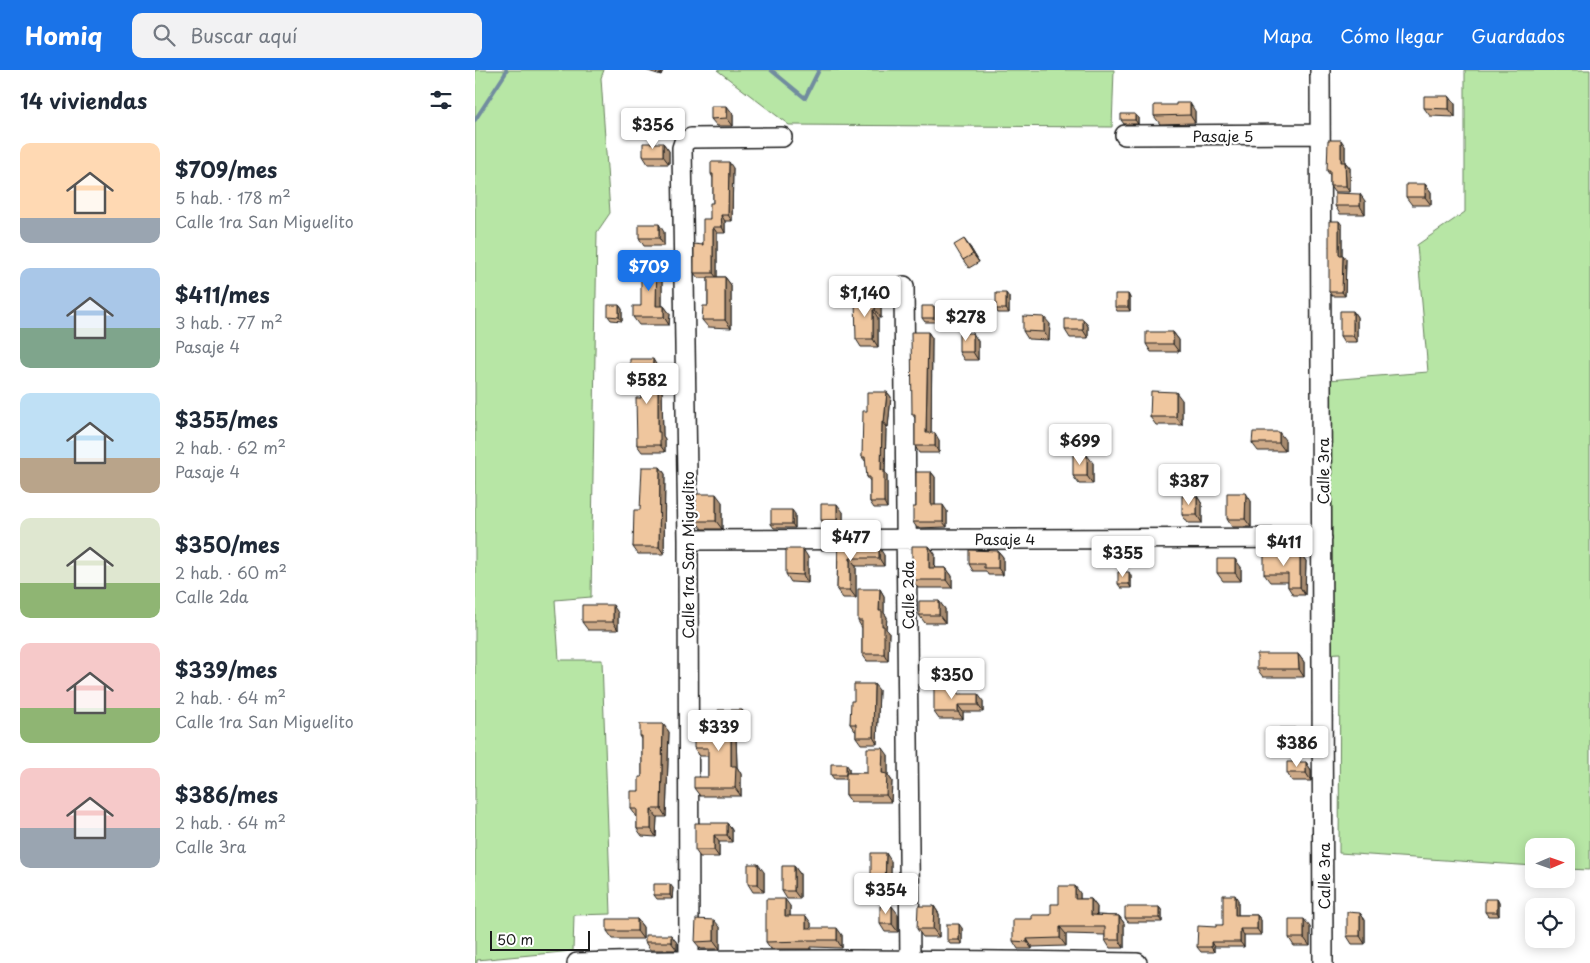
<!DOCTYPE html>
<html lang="es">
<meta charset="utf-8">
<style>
body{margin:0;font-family:"Playpen Sans",sans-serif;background:#f2f2f3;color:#1f2937;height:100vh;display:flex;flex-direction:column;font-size:19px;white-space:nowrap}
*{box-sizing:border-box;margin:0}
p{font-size:16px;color:#747a83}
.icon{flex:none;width:28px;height:28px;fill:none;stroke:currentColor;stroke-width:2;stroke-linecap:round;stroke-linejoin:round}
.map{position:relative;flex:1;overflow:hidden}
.details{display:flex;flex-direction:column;background:#fff;width:475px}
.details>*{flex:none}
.needle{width:32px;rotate:88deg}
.buttons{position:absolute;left:1050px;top:768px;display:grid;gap:10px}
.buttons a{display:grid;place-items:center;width:50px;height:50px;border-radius:10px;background:#fff;box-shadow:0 2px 12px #0003;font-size:25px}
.scale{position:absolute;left:15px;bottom:12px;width:100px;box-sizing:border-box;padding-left:5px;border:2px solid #1c1c1c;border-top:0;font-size:14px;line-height:18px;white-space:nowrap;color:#1c1c1c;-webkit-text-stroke:4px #fff;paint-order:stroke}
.price{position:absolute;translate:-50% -42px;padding:0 11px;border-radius:5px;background:#fff;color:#222;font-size:16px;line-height:32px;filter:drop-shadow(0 1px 2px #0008)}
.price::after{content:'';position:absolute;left:50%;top:30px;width:15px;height:11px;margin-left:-8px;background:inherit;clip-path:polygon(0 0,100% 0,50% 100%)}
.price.active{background:#1a73e8;color:#fff}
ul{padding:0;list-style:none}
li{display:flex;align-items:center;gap:15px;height:125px;padding:0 20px}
li span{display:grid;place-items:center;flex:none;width:140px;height:100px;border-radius:10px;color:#555}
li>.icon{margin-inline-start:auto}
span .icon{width:60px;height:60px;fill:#fffc;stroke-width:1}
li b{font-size:21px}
h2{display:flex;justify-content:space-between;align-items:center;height:60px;padding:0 20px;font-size:21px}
header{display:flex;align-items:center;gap:30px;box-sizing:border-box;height:70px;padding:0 25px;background:#1a73e8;color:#fff}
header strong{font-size:24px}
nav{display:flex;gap:28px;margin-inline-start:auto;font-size:18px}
.search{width:350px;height:45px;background:#f2f2f3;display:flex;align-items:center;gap:12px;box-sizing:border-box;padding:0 18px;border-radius:10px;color:#747a83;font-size:19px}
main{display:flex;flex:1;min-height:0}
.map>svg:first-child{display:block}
</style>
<header>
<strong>Homiq</strong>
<div class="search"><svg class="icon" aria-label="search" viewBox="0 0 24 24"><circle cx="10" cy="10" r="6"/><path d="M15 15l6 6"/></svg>Buscar aquí</div>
<nav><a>Mapa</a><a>Cómo llegar</a><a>Guardados</a></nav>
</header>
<main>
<section class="details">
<h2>14 viviendas<svg class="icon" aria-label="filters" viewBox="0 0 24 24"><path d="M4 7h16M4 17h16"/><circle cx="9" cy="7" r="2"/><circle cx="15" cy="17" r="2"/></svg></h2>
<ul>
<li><span style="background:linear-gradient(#ffd9b3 75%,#9aa5b1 0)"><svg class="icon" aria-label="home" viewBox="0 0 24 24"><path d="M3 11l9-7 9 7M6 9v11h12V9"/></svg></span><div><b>$709/mes</b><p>5 hab. · 178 m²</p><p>Calle 1ra San Miguelito</p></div></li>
<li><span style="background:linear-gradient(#a9c7e8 60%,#7fa58c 0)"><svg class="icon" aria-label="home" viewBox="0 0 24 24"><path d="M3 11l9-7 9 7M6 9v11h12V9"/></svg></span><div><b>$411/mes</b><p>3 hab. · 77 m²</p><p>Pasaje 4</p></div></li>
<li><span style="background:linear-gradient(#bfe0f5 65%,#b9a48a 0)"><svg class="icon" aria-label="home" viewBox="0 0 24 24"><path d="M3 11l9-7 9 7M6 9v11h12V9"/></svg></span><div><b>$355/mes</b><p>2 hab. · 62 m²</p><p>Pasaje 4</p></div></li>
<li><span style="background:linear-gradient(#dfe7d0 65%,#8fb573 0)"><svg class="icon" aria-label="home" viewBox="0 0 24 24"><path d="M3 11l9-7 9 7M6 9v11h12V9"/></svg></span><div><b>$350/mes</b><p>2 hab. · 60 m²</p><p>Calle 2da</p></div></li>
<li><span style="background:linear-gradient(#f6c9c9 65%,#8fb573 0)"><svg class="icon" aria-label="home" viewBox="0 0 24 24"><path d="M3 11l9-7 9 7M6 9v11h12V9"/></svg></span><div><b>$339/mes</b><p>2 hab. · 64 m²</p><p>Calle 1ra San Miguelito</p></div></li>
<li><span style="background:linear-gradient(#f6c9c9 60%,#9aa5b1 0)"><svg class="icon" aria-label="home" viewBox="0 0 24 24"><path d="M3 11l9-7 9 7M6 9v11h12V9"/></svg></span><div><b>$386/mes</b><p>2 hab. · 64 m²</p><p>Calle 3ra</p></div></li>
</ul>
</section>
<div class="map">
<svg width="1115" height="893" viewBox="0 0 1115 893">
<rect width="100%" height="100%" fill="#fff"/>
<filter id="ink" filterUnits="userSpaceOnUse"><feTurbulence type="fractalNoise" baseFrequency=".02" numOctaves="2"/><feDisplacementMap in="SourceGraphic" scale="10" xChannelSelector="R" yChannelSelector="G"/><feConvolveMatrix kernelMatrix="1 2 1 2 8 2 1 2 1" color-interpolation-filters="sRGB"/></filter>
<g filter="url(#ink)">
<path fill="#b7e6a5" stroke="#6a8160" d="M0,0H129L126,8L135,143L122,162L116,527L80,530L84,590H127L136,844L99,845L98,881L2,890V893H0Z
M242,0H639L637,57L314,55Z
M990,0H1115V800L1091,799V776H1059V796L864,783L865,583L849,584L841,311L953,302L942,175L990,142Z"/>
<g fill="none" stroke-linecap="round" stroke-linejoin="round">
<path stroke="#718c9f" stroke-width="4" d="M296,0L330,28L344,0
M0,50L30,4L31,0"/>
<g stroke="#1c1c1c" stroke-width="22">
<path id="minor" d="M845,0L848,893
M650,65L845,64
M429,216L435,893
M213,470L847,468
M102,893C289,888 476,890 662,893
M214,893L213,470L207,78L209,72L216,68L307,67"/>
</g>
<use href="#minor" stroke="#fff" stroke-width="19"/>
</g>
<path fill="#ceaa88" stroke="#1c1c1c" d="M170,0H188L186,5Z
M974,26L980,34V47L955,46L949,38Z
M720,41V53L685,54L679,46Z
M258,44V56H242L236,49Z
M660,44L663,48V54H649L646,50Z
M188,73L194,81V94H173L168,86Z
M870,76V92L875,98V122H859L855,116V105L852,101Z
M258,98L257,151H250V163H242V207H250L256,215V258L233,257L227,250L233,236V208H223L219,203L235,149L238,133V108L236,104Z
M950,114L956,122V135H937L931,127Z
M890,131V144H865L860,136Z
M867,155V185L871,189L870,226H857L854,222Z
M189,162V176H169L164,168Z
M495,177L504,192L494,198L488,190Z
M182,190L187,197V236H189L195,244L194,255H164L158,247L166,236Z
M653,224L655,228V241H642L640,237Z
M534,227V243H523L521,239Z
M400,229L406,237V248H403V277H386L381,269Z
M144,235L147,239V251L136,250L133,246Z
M459,236L462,240V252H450L447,248Z
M878,241L882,247V272H869L865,266Z
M608,249L613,256V268H595L590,260Z
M575,254L574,270L553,269L548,261Z
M453,262L457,268L456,363L464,370V383H444L440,376V348L437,344Z
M698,262L704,270V282H676L671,274Z
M503,271V290H489L484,282Z
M182,296V313L187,320L188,366L190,369V382H167L162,375L166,328V308H160L155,301Z
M412,322L416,327L413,357H411L410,402L412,405V438H399L395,432V411L392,407L391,392L387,387L392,341Z
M707,330V355H681L675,347Z
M606,365V376H590L587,372Z
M810,370V381H783L777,373Z
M618,393V414H604L598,406Z
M185,397L190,404L189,484H163L158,477L165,440Z
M456,402L460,407V435L472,441V457L442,458L438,452L441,437Z
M722,426L727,434V453H713L707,445Z
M776,431V457H757L752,449Z
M247,432V459H227L221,451Z
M368,442V458H351L346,450Z
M320,444V458H299L296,454Z
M363,476L409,485V496H381V528H368L362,520Z
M454,476L460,484V498H471L477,506V518H443L437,510Z
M523,481L528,487V505H513L511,501H498L494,494Z
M825,483L831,491L830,525H818L813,517V512H795L789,504Z
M333,487V513L316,512L311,504Z
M766,497V511H748L742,503Z
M656,506V518H646L643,514Z
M405,519L409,526V543L412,547L411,559L414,562L413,591H392L387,584V558L383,551Z
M464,531L470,539V553H450L444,545Z
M143,543V560H113L107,552Z
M823,584L829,592V607H788L782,599Z
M404,620L402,674H386L381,667V661H380L375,654L379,631Z
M487,624L508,631V642H488V649H464L459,642Z
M267,640L273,648V665H261L262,697L266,704V726H225L219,718L233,707V686H225L219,678L243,663Z
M188,654L194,662L191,747H182L181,767L167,766L162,759V747L156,739L164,721L167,707V669L165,666Z
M820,658L825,666V681H809L804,673Z
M413,685V705L417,711L416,732H376L371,725V709H359L356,705L374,698V703H392Z
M831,692L836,700V711H817L812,703Z
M252,753L257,760V772H244V787H225L220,780Z
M416,791V824H401L396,816Z
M319,796L325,804V829H312L307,821Z
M289,802V822H278L273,814Z
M198,818L197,829H182L179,825Z
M605,823V829H616L622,837V845L644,846L649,853V878H635L630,870V865L591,864V876L557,877V879H543L538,871L557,849L576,845L584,834Z
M1022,829L1024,833V846H1013L1010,842Z
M763,830V845H782L786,850V865H769V877H739V882H726L722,877L741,857L748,855Z
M315,836V846L336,853V858L367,865V878L336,877V879H296L291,872Z
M459,836L464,844V867H448L442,859Z
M684,837L687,841V852H653L650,848Z
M885,843L890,850V874H877L872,866Z
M423,844V862H410L405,854Z
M162,849L168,857V869H138L132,861Z
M245,857V879H226L220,872Z
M835,857V876H819L814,868Z
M487,858V874H475L472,870Z
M196,865L202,873V880H175L170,872Z"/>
<path fill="#a78b6f" stroke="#1c1c1c" d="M183,0H188L186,5Z
M974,26L980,34V47L974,39Z
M715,33L720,41V53L715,45Z
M252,36L258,44V56L252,48Z
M660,44L663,48V54L660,50Z
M866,70L870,76V98L866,92Z
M188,73L194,81V94L188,86Z
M254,92L258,98L257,151L253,145Z
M870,92L875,98V122L871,116Z
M950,114L956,122V135L950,127Z
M885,124L890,131V144L885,136Z
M246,145L250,151V163L247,157Z
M864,151L867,155V189L864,185Z
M184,154L189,162V176L184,168Z
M238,157L242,163V208L238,203Z
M489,169L495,177L504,192L498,184Z
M868,185L871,189L870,226L867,222Z
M182,190L187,197V244L181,236Z
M250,207L256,215V258L250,250Z
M531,223L534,227V243L531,239Z
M653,224L655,228V241L653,237Z
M400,229L406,237V248L400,240Z
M144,235L147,239V251L144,247Z
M189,236L195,244L194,255L189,247Z
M459,236L462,240V252L459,248Z
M398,240L403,248V277L398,269Z
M878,241L882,247V272L878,266Z
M569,247L575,254L574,270L569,262Z
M608,249L613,256V268L608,260Z
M453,262L457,268L456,370L451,363Z
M698,262L704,270V282L698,274Z
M498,263L503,271V290L498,282Z
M178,289L182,296V320L177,313Z
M183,313L187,320L188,366L190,369V382L185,375L183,362Z
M412,322L416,327L413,357L409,352Z
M701,322L707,330V355L701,347Z
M407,352L411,357L410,402L412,405V438L409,432L406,400Z
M603,361L606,365V376L603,372Z
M804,362L810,370V381L804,373Z
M460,363L464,370V383L460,376Z
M612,385L618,393V414L612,406Z
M185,397L190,404L189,484L184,477Z
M456,402L460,407V441L456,435Z
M771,423L776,431V457L770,449Z
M241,424L247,432V459L241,451Z
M722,426L727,434V453L722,445Z
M362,434L368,442V458L362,450Z
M468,435L472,441V457L468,452Z
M317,440L320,444V458L317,454Z
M454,476L460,484L459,506L454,498Z
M404,477L409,485V496L404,488Z
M328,479L333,487V513L328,505Z
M523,481L528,487V505L523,498Z
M825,483L831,491L830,525L825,517Z
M375,488L381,496V528L375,520Z
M760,489L766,497V511L760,503Z
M471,498L477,506V518L471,510Z
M654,502L656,506V518L654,514Z
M405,519L409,526V543L412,547L411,559L414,562L413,591L409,584L407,556L404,541Z
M464,531L470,539V553L464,545Z
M138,535L143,543V560L138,552Z
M823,584L829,592V607L824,599Z
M399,614L404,620L402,674L398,667Z
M503,624L508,631V642L503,635Z
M483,635L488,642V649L483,642Z
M267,640L273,648V665L267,657Z
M188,654L194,662L191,747L186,739Z
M256,657L261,665L262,697L266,704V726L260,718L256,696Z
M820,658L825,666V681L819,673Z
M408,678L413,685V705L417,711L416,732L411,725L407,703Z
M831,692L836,700V711L831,703Z
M371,694L374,698V709L371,705Z
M176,739L182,747L181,767L176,759Z
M252,753L257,760V772L252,765Z
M239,765L244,772V787L239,780Z
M411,783L416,791V824L410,816Z
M283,794L289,802V822L283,814Z
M319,796L325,804V829L319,821Z
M195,814L198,818L197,829L195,825Z
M600,816L605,823V837L600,829Z
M760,825L763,830V850L760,845Z
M310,829L315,836V853L310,846Z
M616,829L622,837L621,853L616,845Z
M1022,829L1024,833V846L1022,842Z
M417,836L423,844V862L417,854Z
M459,836L464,844V867L458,859Z
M684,837L687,841V852L684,848Z
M885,843L890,850V874L885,866Z
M782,845L786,850V865L782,859Z
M331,846L336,853V865L331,858Z
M644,846L649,853V878L644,870Z
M162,849L168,857V869L162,861Z
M829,849L835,857V876L829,868Z
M239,850L245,857V879L239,871Z
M484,854L487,858V874L484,870Z
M585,857L591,864V876L585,868Z
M362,858L367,865V878L362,870Z
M765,859L769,865V877L765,872Z
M196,865L202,873V880L196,872Z
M552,869L557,877V879L552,872Z
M736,872L739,877V882L736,877Z"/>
<path fill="#efc69e" stroke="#1c1c1c" d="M949,26H974V39L949,38Z
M701,33H715V45L679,46V35H701Z
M236,36H252V48L236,49Z
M646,44H660V50H646Z
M853,70H866V92H870L871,116H855V101H852Z
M168,73H188V86H168Z
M236,92H254L253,145H246L247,157H238V203H219V174L228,175V149H235V133H238V104H236Z
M931,114H950V127H931Z
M860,123L885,124V136H860Z
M854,151H864V185H868L867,222H854Z
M164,154H184V168H164Z
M489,169L498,184L488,190L479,175Z
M166,189L182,190L181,236H189V247H158V236H166Z
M233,207H250V250H227L228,236H233Z
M521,223H531V239H521Z
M640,224H653V237H640Z
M380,229H400V240H398V269H381Z
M133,235H144V247L133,246Z
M447,236H459V248H447Z
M865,241H878V266H865Z
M548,246L569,247V262L548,261Z
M590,249H608V260H590Z
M436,262H453L451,363H460V376H440V344H437Z
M671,262H698V274H671Z
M484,263H498V282H484Z
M155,289H178L177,313H183V362H185V375H162L161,328H166L167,301H155Z
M676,321L701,322V347H675Z
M392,322H412L409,352H407L406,400H409V432H395V407H392L390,387H387L388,341H392Z
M587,361H603V372H587Z
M778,362H804V373H777Z
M598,385H612V406H598Z
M167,397H185L184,477H158L159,440H165Z
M441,402H456V435H468V452H438V437H441Z
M752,423H771L770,449H752Z
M221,424H241V451H221Z
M707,426H722V445H707Z
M346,434H362V450H346Z
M296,440H317V454H296Z
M363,476L404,477V488H375V520H362Z
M437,476H454V498H471V510H437Z
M311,479H328V505L311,504Z
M494,480L523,481V498H509V494H494Z
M825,483V517H813V504H789V484Z
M742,489H760V503H742Z
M643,502H654V514H643Z
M383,519H405L404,541H407V556H409V584H387V551H383Z
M444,531H464V545H444Z
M107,535H138V552H107Z
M782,584H823L824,599H782Z
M379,614H399L398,667H381V654H375L376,631H379Z
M459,618H483V624H503V635H483V642H459Z
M243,640H267V657H256V696H261L260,718H219V707H233V678H219V663H243Z
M165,654H188L186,739H176V759H162V739H156V721H164V707H167V666H165Z
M804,658H820L819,673H804Z
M392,678H408L407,703L412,704L411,725H371V703H392Z
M812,692H831V703H812Z
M356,694H371V705H356Z
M220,753H252V765H239V780H220Z
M396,783H411L410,816H396Z
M273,794H283V814H273Z
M307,796H319V821H307Z
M179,814H195V825H179Z
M584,816H600V829H616V845L644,846V870H630V857H585V868L552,869V872L538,871V849H557V845H576V834H584Z
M748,825H760V845H782V859H765V872H736V877H722L723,856L741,857V855H748Z
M291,829H310V846H331V858H362V870H331V871L291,872Z
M1010,829H1022V842H1010Z
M405,836H417V854H405Z
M443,836H459L458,859H442Z
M650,837H684V848H650Z
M872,842L885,843V866H872Z
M132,849H162V861H132Z
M221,849L239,850V871L220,872Z
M814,849H829V868H814Z
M472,854H484V870H472Z
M170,865H196V872H170Z"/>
</g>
<g text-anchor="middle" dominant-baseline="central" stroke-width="4.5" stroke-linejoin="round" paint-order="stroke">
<g font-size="15" fill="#1c1c1c" stroke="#fff">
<text x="748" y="65">Pasaje 5</text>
<text transform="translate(847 401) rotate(-90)">Calle 3ra</text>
<text x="530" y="468">Pasaje 4</text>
<text transform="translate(212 485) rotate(-90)">Calle 1ra San Miguelito</text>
<text transform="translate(432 525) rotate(-90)">Calle 2da</text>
<text transform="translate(848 806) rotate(-90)">Calle 3ra</text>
</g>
</g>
</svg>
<div class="buttons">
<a><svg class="needle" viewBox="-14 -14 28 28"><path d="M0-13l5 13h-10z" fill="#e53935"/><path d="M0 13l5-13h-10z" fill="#747a83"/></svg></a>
<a><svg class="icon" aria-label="locate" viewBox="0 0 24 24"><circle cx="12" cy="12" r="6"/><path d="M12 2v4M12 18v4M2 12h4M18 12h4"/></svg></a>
</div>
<div class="scale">50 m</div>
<b class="price" style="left:178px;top:80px">$356</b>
<b class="price active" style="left:174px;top:222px">$709</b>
<b class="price" style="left:390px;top:248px">$1,140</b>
<b class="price" style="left:491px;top:272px">$278</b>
<b class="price" style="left:172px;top:335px">$582</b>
<b class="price" style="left:605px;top:396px">$699</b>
<b class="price" style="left:714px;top:436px">$387</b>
<b class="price" style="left:376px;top:492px">$477</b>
<b class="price" style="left:809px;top:497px">$411</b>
<b class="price" style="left:648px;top:508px">$355</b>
<b class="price" style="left:477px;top:630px">$350</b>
<b class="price" style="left:244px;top:682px">$339</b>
<b class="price" style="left:822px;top:698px">$386</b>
<b class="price" style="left:411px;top:845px">$354</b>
</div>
</main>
